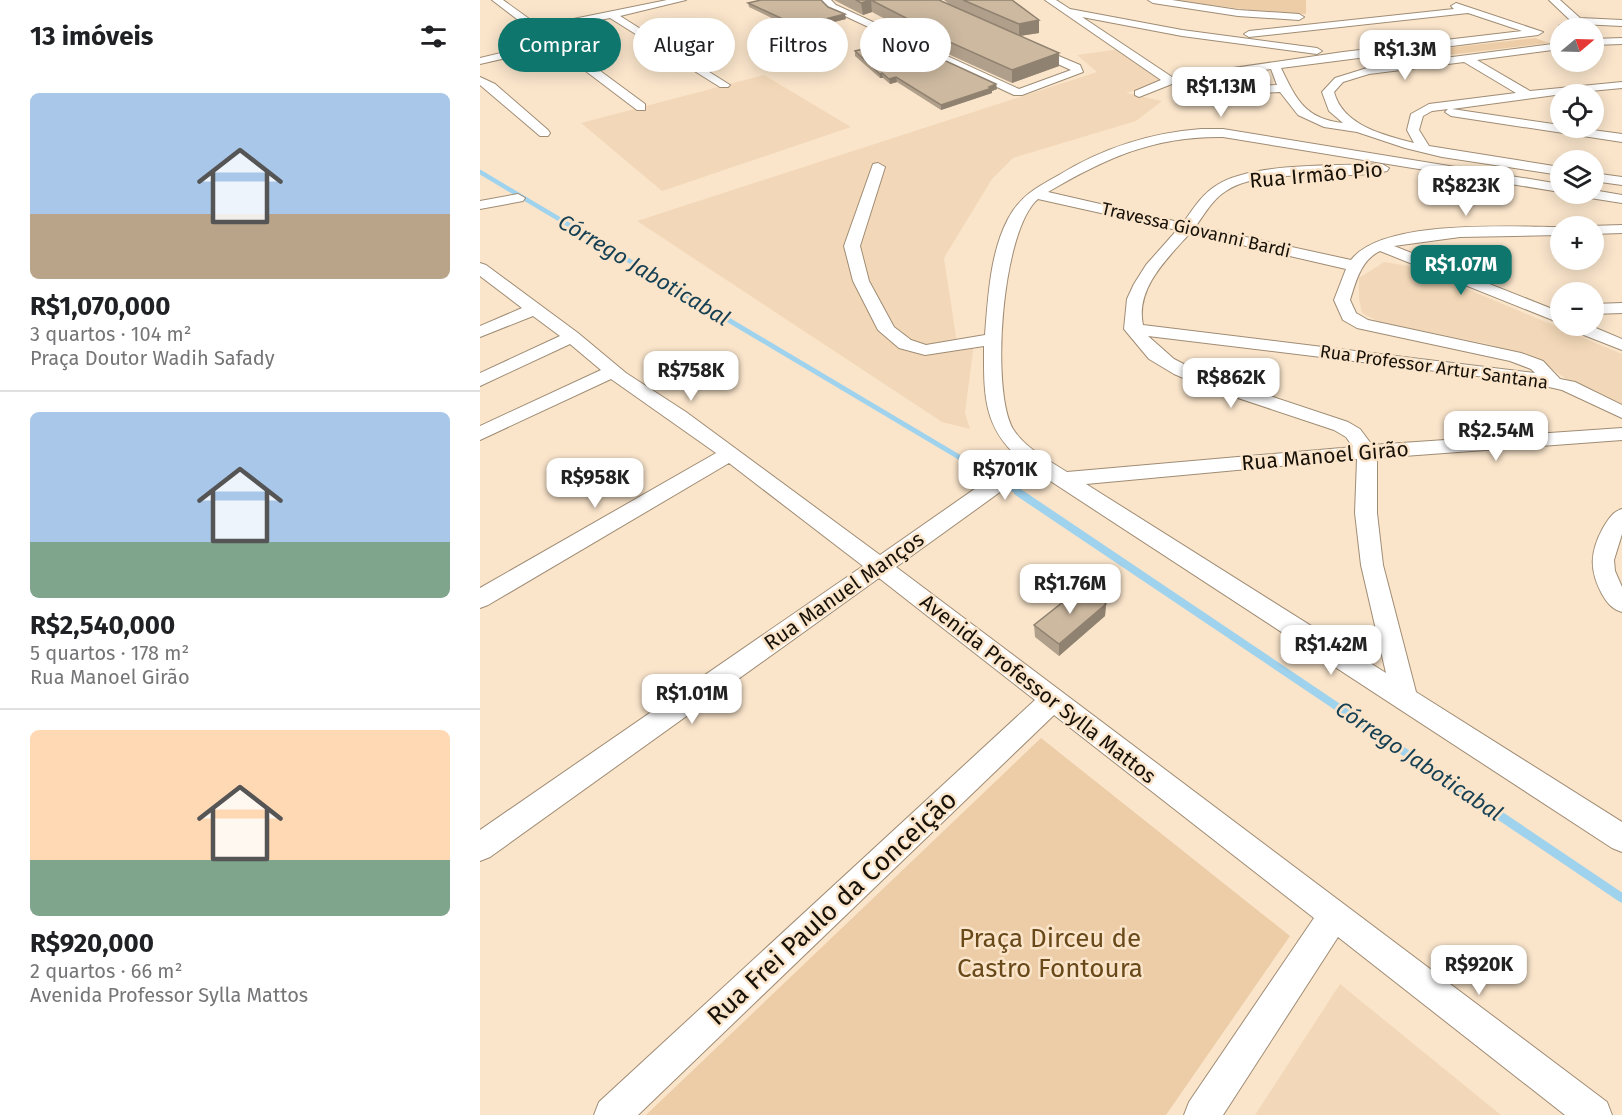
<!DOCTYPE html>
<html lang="pt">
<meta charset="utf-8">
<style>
body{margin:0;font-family:"Fira Sans",sans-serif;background:#f2f2f2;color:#202124;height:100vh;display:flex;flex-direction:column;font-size:22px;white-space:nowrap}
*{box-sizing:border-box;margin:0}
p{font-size:20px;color:#757577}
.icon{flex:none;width:33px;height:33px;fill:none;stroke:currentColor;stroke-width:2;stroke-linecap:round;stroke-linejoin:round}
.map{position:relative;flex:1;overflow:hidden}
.details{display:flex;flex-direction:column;background:#fff;width:480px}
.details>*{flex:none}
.guide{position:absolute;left:18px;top:18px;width:570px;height:54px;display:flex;gap:12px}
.needle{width:39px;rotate:71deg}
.tools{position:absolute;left:1070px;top:18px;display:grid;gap:12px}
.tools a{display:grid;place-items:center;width:54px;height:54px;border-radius:50%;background:#fff;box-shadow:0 3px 15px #0003;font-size:30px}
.price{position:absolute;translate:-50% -51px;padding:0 14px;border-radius:12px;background:#fff;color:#222;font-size:20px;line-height:39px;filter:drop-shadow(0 2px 3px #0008)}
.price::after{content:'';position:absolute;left:50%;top:36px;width:18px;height:14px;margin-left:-9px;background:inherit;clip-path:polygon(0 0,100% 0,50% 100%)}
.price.selected{background:#0f766e;color:#fff}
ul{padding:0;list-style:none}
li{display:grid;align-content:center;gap:12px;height:318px;padding:0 30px}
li+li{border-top:2px solid #e0e0e0}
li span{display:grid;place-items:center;height:186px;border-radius:9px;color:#555}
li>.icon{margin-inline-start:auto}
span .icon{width:108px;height:108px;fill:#fffc;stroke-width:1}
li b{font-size:26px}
h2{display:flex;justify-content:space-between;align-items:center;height:72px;padding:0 30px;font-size:26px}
.tag{padding:0 21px;border-radius:27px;background:#fff;box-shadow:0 3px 15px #0003;font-size:21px;line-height:54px}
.tag.selected{background:#0f766e;color:#fff}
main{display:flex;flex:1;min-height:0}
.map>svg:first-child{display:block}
</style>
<main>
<section class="details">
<h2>13 imóveis<svg class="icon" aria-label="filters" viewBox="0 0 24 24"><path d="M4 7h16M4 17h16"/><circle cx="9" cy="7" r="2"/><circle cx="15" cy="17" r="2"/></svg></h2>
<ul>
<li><span style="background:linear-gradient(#a9c7e8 65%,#b9a48a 0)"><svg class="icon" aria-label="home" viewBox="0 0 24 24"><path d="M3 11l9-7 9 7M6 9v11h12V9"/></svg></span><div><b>R$1,070,000</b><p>3 quartos · 104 m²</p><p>Praça Doutor Wadih Safady</p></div></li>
<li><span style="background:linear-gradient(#a9c7e8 70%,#7fa58c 0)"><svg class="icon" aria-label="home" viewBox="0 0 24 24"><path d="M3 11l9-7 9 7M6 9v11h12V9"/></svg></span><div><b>R$2,540,000</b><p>5 quartos · 178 m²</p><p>Rua Manoel Girão</p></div></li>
<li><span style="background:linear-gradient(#ffd9b3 70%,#7fa58c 0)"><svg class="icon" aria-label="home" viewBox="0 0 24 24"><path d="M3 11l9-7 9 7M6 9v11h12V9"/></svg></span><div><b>R$920,000</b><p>2 quartos · 66 m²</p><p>Avenida Professor Sylla Mattos</p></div></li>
</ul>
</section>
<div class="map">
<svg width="1142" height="1115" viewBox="0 0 1142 1115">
<rect width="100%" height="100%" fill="#fae5cb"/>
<path fill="#f2d8b8" d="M640,49L688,80L646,93L682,101L656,121L533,158L512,179L464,258L477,343H494L485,413L490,429L462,422L157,221L617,72L597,55Z
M284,75L371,127L182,191L101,123Z
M904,262L934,267L1142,354V408L1090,382L1070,367L1012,345L899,322L882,313L879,299V278Z
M860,984L1021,1115H775Z"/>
<path fill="#eccda7" d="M691,0H826V14L795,13Z
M1055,38L1069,43L893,64L881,58Z
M561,738L810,936L686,1115H166Z"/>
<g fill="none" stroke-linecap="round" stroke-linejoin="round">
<path stroke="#9fd2ed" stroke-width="4.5" d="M0,172L190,285"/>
<path stroke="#9fd2ed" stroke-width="5" d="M188,284L541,494"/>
<path stroke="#9fd2ed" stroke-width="8" d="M538,492L944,765"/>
<path stroke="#9fd2ed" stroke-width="9" d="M942,763L1142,898"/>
<g stroke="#9f8c74" stroke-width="2">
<path id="minor" d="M12,0H23L59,26L187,0H206L140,16L250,85L248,87H240L130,18L66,31L165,104V110H157L74,47L0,64V58L67,42Z
M341,0H351L356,5L539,89L591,70L547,50V46H555L600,65L603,72L542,95H534L350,9Z
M565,0H576L590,9L702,30L837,48L842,51L837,54L702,36L602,17L692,77L863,52L1042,31L988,13L769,37L764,34L769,31L974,9L971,6L976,3L1063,32L1058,35L801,68C816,99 825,119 863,123L849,111L842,92L855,78L887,68L1080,43V49L997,60L1050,91L1142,82V88L1090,93L972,109L1080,125V128H1098L1142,134V142L971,116L965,112L968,109L952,111L943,116L939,130L949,146L1080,167V175L962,157L925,148L877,132L844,127L818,115L800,92L744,95L738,91L744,87L797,85L791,69L692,84L659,97L655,95V91L681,80ZM984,62L1036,93L949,104L931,114L927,130L934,143C904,135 863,126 854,92L863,82L889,74Z
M668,0H692L758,10L819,14L824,17L819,20L758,16L673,3Z
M1069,0H1080L1100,18L1142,20V26L1099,24L1079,30V26L1090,20Z
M1142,38V44L1113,45V39Z
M0,77L15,84L68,130L70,133L68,136H60L0,85Z
M721,129H743L1080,184V192L743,137C674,136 626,158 568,192L703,223C713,209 722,194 737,185C773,162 859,166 902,164L909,168L907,171C863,182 785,165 746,191C733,199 725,213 716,226L871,260C902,219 1030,227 1080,227V235L980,237L914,246L1080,312V323L900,251C881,260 876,281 870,300L876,313L888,320L1041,353L1063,361L1080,379L1095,382L1142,405V418L1082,390L1047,382L668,336L694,359L721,373L868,422L880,429L892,445L1142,428V440L897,458V513L903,565L936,692L1142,822V852L1132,848L552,469L416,567L1127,1102L1132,1115H1085L858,937L743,1115H704L709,1102L834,918L574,715L158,1115H114L119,1102L555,700L399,578L10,857L0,861V830L383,566L249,463L8,605L0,608V588L236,453L131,379L0,440V426L121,370L90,344L0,386V373L80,336L53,316L0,337V326L42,308L0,276V263L6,265L98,333L146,373L206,412L400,555L539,458C502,426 504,391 504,346L445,355L419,348L398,330L373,281L364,246L393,164L398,163L405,167L380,246L389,281L414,327L431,340L446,345L505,335C508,298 510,253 528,219C540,196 557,187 579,175C623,148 669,133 721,129ZM558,199L697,230L666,265L654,284L647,299L644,329L669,359L694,374L722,386L854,430L866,437L873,447L587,472C568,460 545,448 533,429C510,389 522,229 558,199ZM710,233L866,269L854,300L863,320L877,328L1030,361L1051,369L1055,373L663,325C655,288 688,258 710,233ZM877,459L875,513L881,565L906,673L606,484Z
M1113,173L1142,177V185L1113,181Z
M1113,190L1142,195V203L1110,198L1103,194H1113Z
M38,194L45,198L43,201L0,209V201Z
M1142,225V233L1113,234V226H1109Z
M1142,303V313L1113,314V304Z
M1088,326H1111L1142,339V350L1091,330Z
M1142,509V534L1134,560L1135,571L1142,587V612C1132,609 1127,603 1122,594C1109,570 1110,552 1123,528C1128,520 1132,512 1142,509Z"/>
</g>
<use href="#minor" fill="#fff" fill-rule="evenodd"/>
</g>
<path fill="#b09f8a" d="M354,0H459L469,4L464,0H532L559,33L540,36L579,53V66L532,83L437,40V38L431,35V33L392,12L383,15Z
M268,3L348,7L366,19L318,31L269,7Z
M375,51L516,84L517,89L512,91V93L461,110L417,82L410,84L403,78H400L375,56Z
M626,604L625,616L579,656L555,637L554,625Z"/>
<path fill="#908270" d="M391,0L392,12L383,15L381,3Z
M365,14L366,19L318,31V26Z
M559,20V33L539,36V24Z
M579,53V66L532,83V70Z
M402,73L403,78H400V74Z
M416,77L417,82L410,84L409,79Z
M516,84L517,89L512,91V93L461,110V105Z
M626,604L625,616L579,656V644Z"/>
<path fill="#cdb9a0" stroke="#908270" stroke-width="1.5" d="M281,0H341L348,7L365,14L318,26L268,3Z
M376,0H459L579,53L532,70L436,27L438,26L430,22L432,21L391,0L381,3Z
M483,0H532L559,20L539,24Z
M420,40L516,84L509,87L512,88L461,105L416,77L409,79L402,73L400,74L375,51Z
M602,587L626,604L579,644L554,625Z"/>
<g text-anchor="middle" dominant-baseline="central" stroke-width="5" stroke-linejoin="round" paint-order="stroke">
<g font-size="18" fill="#171108" stroke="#fae5cb">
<text transform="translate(716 230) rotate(13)">Travessa Giovanni Bardi</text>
<text transform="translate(954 367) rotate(8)">Rua Professor Artur Santana</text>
</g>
<g font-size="21" fill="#171108" stroke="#fae5cb">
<text transform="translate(836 175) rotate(-5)">Rua Irmão Pio</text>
<text transform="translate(845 456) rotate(-5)">Rua Manoel Girão</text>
<text transform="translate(364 591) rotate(-35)">Rua Manuel Manços</text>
<text transform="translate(558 689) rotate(38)">Avenida Professor Sylla Mattos</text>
</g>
<g font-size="22" font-style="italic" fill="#153f53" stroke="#fae5cb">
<text transform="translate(164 270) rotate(31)">Córrego Jaboticabal</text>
<text transform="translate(939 761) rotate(34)">Córrego Jaboticabal</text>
</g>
<g font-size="26" fill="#171108" stroke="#fae5cb">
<text transform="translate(352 908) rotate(-43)">Rua Frei Paulo da Conceição</text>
</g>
<g font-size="26" fill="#69491a" stroke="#fae5cb">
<text x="570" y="938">Praça Dirceu de<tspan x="570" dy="30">Castro Fontoura</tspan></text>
</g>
</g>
</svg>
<div class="tools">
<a><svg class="needle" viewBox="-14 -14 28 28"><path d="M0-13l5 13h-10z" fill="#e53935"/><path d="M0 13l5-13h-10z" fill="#757577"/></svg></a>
<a><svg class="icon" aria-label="locate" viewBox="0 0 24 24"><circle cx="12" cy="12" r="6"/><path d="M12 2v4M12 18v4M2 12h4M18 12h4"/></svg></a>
<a><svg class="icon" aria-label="layers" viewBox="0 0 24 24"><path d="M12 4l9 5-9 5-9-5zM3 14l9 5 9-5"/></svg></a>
<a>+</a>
<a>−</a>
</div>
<b class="price" style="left:925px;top:81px">R$1.3M</b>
<b class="price" style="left:741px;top:118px">R$1.13M</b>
<b class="price" style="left:986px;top:217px">R$823K</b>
<b class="price selected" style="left:981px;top:296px">R$1.07M</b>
<b class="price" style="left:211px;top:402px">R$758K</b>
<b class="price" style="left:751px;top:409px">R$862K</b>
<b class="price" style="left:1016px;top:462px">R$2.54M</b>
<b class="price" style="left:525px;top:501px">R$701K</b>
<b class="price" style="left:115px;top:509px">R$958K</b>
<b class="price" style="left:590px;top:615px">R$1.76M</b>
<b class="price" style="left:851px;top:676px">R$1.42M</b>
<b class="price" style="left:212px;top:725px">R$1.01M</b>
<b class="price" style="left:999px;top:996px">R$920K</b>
<div class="guide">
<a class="tag selected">Comprar</a>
<a class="tag">Alugar</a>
<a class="tag">Filtros</a>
<a class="tag">Novo</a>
</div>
</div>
</main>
